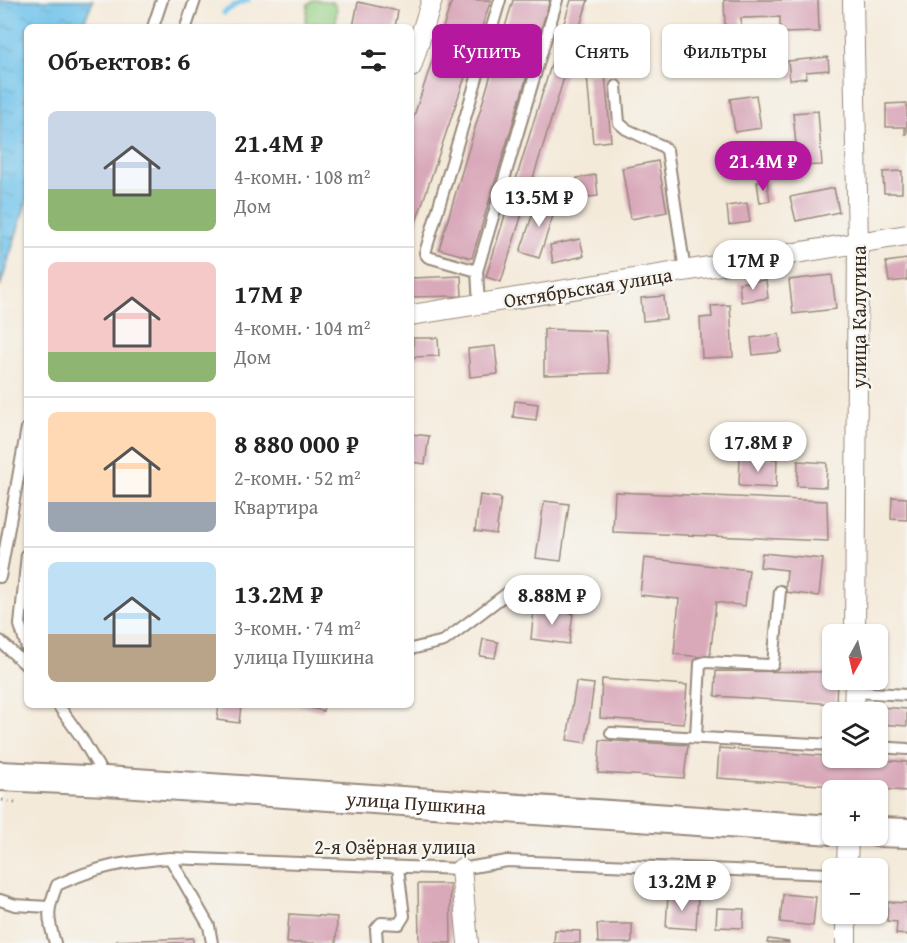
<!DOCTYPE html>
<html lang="ru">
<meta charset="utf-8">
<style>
body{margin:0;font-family:"Gentium Book Plus",serif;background:#f2f2f2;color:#222;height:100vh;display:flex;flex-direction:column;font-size:22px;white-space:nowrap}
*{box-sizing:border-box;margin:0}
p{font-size:20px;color:#767676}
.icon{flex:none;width:33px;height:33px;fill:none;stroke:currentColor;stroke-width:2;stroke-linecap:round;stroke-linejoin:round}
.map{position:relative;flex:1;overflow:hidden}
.side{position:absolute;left:24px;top:24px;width:390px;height:684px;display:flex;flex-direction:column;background:#fff;border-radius:9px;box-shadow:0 2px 4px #0004}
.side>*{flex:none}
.guide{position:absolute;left:432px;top:24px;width:384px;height:54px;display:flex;gap:12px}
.needle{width:39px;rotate:188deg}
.controls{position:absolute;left:822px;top:624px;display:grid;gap:12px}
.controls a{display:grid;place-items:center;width:66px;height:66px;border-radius:9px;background:#fff;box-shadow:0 2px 4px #0004;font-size:30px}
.price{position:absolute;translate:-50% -51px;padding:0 14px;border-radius:21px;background:#fff;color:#222;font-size:20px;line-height:39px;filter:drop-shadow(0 2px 3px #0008)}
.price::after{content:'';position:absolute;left:50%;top:36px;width:18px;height:14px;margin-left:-9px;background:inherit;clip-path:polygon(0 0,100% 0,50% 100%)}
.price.current{background:#b5179e;color:#fff}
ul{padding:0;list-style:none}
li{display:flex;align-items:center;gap:18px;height:150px;padding:0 24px}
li+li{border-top:2px solid #e0e0e0}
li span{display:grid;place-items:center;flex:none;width:168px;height:120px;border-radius:9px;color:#555}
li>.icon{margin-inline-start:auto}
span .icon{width:72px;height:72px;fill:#fffc;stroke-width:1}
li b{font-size:26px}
h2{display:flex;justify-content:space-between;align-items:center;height:72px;padding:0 24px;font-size:26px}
.chip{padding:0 21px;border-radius:9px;background:#fff;box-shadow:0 2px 4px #0004;font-size:21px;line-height:54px}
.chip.current{background:#b5179e;color:#fff}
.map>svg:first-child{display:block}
</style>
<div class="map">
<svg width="907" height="943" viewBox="0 0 907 943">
<defs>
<pattern id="water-ripples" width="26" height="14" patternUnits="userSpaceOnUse" patternTransform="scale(1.5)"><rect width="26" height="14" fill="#6fc3eb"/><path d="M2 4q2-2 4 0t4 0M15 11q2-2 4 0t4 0" fill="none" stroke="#5c9fbe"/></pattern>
</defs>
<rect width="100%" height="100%" fill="#f6f6f2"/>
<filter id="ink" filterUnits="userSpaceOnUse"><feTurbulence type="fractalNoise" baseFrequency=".0167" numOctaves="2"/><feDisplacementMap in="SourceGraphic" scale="12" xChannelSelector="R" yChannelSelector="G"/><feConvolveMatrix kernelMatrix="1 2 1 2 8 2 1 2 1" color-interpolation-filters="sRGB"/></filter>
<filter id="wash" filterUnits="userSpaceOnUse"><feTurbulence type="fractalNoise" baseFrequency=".008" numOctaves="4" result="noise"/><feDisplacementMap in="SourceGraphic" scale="24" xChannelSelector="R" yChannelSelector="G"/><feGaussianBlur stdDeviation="1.35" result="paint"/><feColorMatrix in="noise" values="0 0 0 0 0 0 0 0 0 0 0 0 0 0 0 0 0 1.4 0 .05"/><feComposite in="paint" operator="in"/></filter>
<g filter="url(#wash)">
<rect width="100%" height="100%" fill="#f4eada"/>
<path fill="#94cf83" stroke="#687c50" stroke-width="1.5" d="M314,0L333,2L337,9L335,27H305L308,4Z"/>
<path fill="url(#water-ripples)" stroke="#557684" stroke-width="1.5" d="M0,0H93L82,27H27V200L0,287Z"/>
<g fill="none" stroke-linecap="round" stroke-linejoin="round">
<path stroke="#6fc3eb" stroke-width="5" d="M224,13L235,5L248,0"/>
</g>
<g id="blocks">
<path fill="#d9a9ba" d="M452,0H491L411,237V125Z
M513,0H550L472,258L439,249Z
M571,0H588L501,282L486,277Z
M724,0H818L819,32L780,33V17L741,18L743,50L726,51Z
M358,2L398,11L395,27H353Z
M721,32L722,57L707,58L705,33Z
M828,57L829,70L806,72V78L790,80L788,61Z
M605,74L611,141L593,143L587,76Z
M756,95L761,128L735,132L730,99Z
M907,103V134H905V127H886V104Z
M818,111L822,165L798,166L793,113Z
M658,161L667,212L631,219L622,168Z
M902,171V193H884L883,172Z
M596,175L598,196L579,198L577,178Z
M767,181L770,201L760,203L757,182Z
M834,188L839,212L796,221L790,197Z
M538,198L557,204L539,258L520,252Z
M747,203L750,222L729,225L727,206Z
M580,239L584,256L553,263L550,245Z
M907,259V280L889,282L886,262Z
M832,275L836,309L793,314L789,280Z
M461,276L462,296L411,297V278Z
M766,280L768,298L741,302L739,283Z
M664,296L666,319L643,321L641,298Z
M730,305L733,357L702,358L700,318L712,317L711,306Z
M544,329L606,331L609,373L544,375Z
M779,334L781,352L753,355L751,338Z
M413,338H438L439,356L413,357Z
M495,346L498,374L470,377L468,349Z
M515,401L538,404L536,420L513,417Z
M411,434L429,436L425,464L411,462Z
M740,457L777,459L776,488L739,486Z
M798,461L827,463L826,487L797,486Z
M615,492L827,501L828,541L613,532Z
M480,495L501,498L496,534L475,531Z
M892,497L907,498V520L891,519Z
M544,501L569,504L561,561L536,558Z
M762,553L823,559L819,596L785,592L787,570L760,567Z
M644,558L749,570L745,606L716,602L710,658L674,654L679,599L640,595Z
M534,609L573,613L569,644L531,639Z
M483,639L498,642L495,658L480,656Z
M716,671L832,672V680H837L836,704L715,696Z
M602,679L687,685L684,724L600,718Z
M576,682L594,684L586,743L567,740Z
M219,705H241L239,723L217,720Z
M297,705H324L323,711Z
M880,707L907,709V726L880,724Z
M600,740L688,745L684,778L598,773Z
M719,748L907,762V791L717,778Z
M418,884H450L451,943H419Z
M783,894L816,897L813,926L780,922Z
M668,895L698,897L696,929L666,927Z
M888,902L907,903V935L896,934L897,922L887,921Z
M717,908L744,909L743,928L716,927Z
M289,914L337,917L336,943H287Z
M597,924H632V943H598Z
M555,930L580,931V943H554Z
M193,938V943H117V941Z
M768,939L789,942V943H767Z"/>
</g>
</g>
<g filter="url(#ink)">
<use href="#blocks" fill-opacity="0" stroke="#988a7c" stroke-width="1.5"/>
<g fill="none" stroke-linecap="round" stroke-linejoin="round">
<g stroke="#988a7c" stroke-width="14">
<path id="service" d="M153,27L162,0
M186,27L195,0
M616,86L619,123L626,129L662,146L667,150L685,271
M477,271L428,257L425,253L500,0
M479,305L477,271L557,0
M27,554L20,625L27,648
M0,577L27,428
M0,641L27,666
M411,649L444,641L518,585
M855,692L907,695
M58,705L81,737L105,778
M611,733L832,745
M696,736L700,664L705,662L769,665L773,664L780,591
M878,747L907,749
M170,858L209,926L212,943
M0,900L15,905L48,907
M55,943C47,917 47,910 57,885C98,866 125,862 170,858L461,869L507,861L832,874
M377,943L376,929L381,923L399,924L404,916L398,868"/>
</g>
<g stroke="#988a7c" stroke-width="22">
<path id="minor" d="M853,0L858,243L855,634
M411,67L432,0
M411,315L907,235
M854,712L855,680
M847,868L848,836
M461,869L468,943
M846,943V914"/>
</g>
<g stroke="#988a7c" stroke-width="32">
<g id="secondary">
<path id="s1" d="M0,776L106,781L832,830"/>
<path d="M878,832L907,833"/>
</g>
</g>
<path stroke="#988a7c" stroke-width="3" stroke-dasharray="1.5 4.5" stroke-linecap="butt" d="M2,800L19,804"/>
<use href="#service" stroke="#fff" stroke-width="10"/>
<use href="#minor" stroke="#fff" stroke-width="20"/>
<use href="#secondary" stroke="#fff" stroke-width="28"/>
</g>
</g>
<g text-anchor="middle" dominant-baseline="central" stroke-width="5" stroke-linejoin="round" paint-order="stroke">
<g font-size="20" fill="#3b2a1e" stroke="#f6f6f2">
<text transform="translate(588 287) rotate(-9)">Октябрьская улица</text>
<text transform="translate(858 317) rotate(-90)">улица Калугина</text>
<text stroke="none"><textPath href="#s1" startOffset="417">улица Пушкина</textPath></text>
<text x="395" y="846">2-я Озёрная улица</text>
</g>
</g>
</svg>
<div class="controls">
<a><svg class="needle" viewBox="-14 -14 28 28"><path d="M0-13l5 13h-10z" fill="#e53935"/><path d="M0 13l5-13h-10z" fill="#767676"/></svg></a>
<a><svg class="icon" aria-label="layers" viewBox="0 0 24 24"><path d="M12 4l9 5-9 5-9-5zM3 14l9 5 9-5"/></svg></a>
<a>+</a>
<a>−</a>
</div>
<b class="price current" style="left:763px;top:192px">21.4M ₽</b>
<b class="price" style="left:539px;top:228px">13.5M ₽</b>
<b class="price" style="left:753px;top:291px">17M ₽</b>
<b class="price" style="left:758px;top:473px">17.8M ₽</b>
<b class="price" style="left:552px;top:626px">8.88M ₽</b>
<b class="price" style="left:682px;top:912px">13.2M ₽</b>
<div class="guide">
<a class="chip current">Купить</a>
<a class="chip">Снять</a>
<a class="chip">Фильтры</a>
</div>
<section class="side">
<h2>Объектов: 6<svg class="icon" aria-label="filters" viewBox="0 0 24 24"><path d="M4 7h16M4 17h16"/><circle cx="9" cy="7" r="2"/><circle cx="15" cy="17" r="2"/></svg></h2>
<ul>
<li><span style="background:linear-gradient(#c9d6e8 65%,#8fb573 0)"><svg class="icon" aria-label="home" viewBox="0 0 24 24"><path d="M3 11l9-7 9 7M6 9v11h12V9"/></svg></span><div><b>21.4M ₽</b><p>4-комн. · 108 m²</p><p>Дом</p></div></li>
<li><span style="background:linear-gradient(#f6c9c9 75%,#8fb573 0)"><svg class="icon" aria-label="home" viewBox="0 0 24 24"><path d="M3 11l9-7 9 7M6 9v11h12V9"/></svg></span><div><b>17M ₽</b><p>4-комн. · 104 m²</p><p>Дом</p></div></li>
<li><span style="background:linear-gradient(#ffd9b3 75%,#9aa5b1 0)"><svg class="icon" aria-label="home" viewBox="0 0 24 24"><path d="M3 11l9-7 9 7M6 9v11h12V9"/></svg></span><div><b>8 880 000 ₽</b><p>2-комн. · 52 m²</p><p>Квартира</p></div></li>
<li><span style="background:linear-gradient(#bfe0f5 60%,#b9a48a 0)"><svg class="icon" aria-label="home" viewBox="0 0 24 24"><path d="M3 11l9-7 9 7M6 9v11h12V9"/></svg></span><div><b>13.2M ₽</b><p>3-комн. · 74 m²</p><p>улица Пушкина</p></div></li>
</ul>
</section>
</div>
